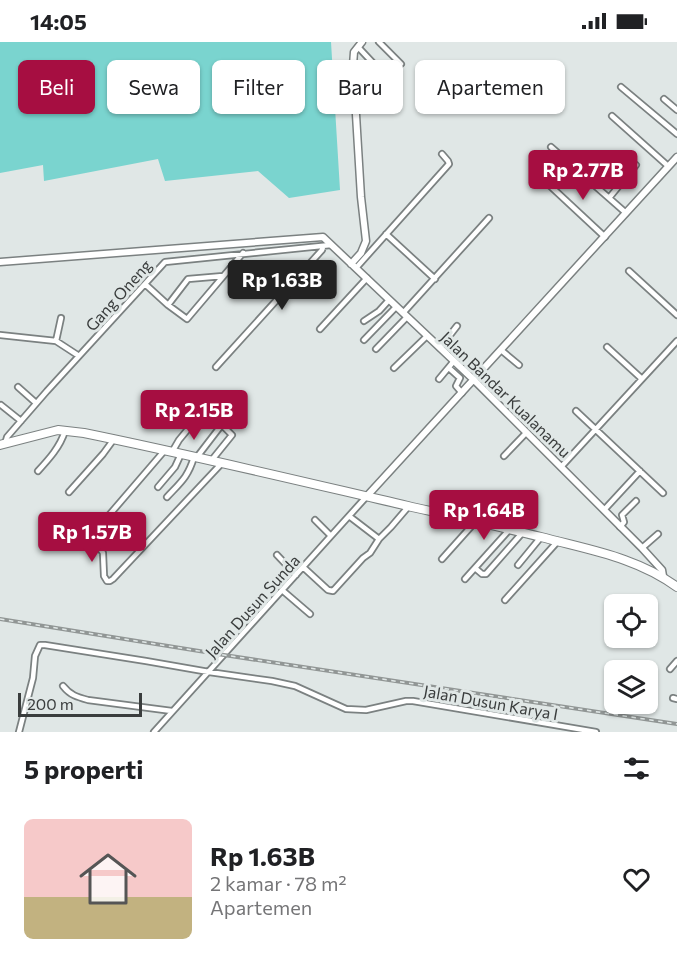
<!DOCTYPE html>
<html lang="id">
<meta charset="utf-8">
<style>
body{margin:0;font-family:Commissioner,sans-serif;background:#f6f6f6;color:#202124;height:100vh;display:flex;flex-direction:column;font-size:22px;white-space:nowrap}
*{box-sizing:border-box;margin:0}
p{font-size:20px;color:#757577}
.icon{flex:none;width:33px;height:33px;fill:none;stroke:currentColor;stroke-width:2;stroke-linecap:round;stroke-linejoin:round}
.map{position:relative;height:690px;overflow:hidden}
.details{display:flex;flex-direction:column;background:#fff;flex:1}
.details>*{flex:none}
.banner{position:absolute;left:18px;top:18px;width:642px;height:54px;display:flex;gap:12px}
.fabs{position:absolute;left:604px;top:552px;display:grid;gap:12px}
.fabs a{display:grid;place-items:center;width:54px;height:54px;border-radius:9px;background:#fff;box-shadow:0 2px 4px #0004;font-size:30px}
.scale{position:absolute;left:18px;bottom:15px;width:124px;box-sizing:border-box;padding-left:6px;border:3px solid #3a3d3d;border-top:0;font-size:16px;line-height:21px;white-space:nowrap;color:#3a3d3d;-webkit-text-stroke:4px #e0e7e6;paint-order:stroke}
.price{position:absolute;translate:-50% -51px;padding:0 14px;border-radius:6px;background:#a60e41;color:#fff;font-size:20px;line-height:39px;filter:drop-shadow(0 2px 3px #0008)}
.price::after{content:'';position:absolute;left:50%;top:36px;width:18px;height:14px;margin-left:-9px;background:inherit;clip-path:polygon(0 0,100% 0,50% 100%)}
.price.on{background:#222;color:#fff}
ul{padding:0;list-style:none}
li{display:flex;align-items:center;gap:18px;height:150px;padding:0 24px}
li span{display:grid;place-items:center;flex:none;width:168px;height:120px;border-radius:9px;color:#555}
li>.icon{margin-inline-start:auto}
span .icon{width:72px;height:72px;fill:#fffc;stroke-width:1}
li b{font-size:26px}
h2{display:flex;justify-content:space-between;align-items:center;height:72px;padding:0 24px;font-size:26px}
.chip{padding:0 21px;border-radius:9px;background:#fff;box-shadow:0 2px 4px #0004;font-size:21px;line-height:54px}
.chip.on{background:#a60e41;color:#fff}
.status{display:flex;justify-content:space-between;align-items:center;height:42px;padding:0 30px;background:#fff;direction:ltr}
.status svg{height:16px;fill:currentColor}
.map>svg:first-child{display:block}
</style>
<div class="status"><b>14:05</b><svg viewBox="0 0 49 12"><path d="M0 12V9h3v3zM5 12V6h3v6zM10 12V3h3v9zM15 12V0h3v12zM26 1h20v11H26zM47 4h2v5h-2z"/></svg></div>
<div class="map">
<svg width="677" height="690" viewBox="0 0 677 690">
<rect width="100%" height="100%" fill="#e0e7e6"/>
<path fill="#7ad4cf" d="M0,0H331L340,148L289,156L258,129L165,139L158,117L44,139L43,123L0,131Z"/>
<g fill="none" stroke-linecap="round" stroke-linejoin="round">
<g stroke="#7b8181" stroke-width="8">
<path id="minor" d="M379,0L401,22
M358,5L388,37
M621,45L677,92
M664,57L677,68
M612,74L668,124
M551,105L626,171
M546,140L605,195
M609,156L636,123
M386,192L435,237
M356,226L449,122L448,119L442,112
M629,229L677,273
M145,242L168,263L187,277L243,211
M168,263L188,237L223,234
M403,271L489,176
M364,279L379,269L389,258
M320,287L367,236
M0,293L56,299L79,314
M364,298L396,265
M56,299L61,276
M607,305L642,337
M440,306L457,284
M376,307L407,275
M501,308L519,323
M216,325L322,208L323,205
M394,326L427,294
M449,326L460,336L456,344L462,351
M439,337L454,319
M18,345L36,361
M1,363L21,379
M576,369L663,451
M5,402L7,395L47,349L165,220L331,203
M165,408L98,486L96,496L99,505L103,511L104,534L107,539H110L113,537L222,421
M172,410L179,398L198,375
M504,414L526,391
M197,415L230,372
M211,419L232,393L222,383
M561,425L677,299
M38,429C49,417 60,405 65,389
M158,445L175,425L181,412
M69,450L103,412L114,397
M167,455C181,440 188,435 194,415
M604,468L640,429
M349,474L379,497
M315,478L331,494
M620,485L624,480L622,473L636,459
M642,506L658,492
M277,513L296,533
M442,517L476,479
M518,523L541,495
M303,525L328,548L333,549L363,516L370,511L379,497L391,485L409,464
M475,526L482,532H486L523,490
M465,537L510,487
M282,548L310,572
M505,558L558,499
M670,627L677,619
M63,644C70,653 77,655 88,658L172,669
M673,656L677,657
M19,690L33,636L35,614L40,603H45L146,619L209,630L272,639L295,644L346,667L366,668L406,659H413L596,690
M154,690L367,454"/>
</g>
<g stroke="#7b8181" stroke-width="9">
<path id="tertiary" d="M0,220L323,195L474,338L642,506L662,528L663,534
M351,222L361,211L366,199L361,155L353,23L354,10L362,0
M367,454L677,115"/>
</g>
<g stroke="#7b8181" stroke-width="10">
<path id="trunk" d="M0,403L58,388L84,391C192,413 300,439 408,464C452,474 497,484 541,495C589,508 636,515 677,545"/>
</g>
<use href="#minor" stroke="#fff" stroke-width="4.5"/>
<use href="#tertiary" stroke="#fff" stroke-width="6"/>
<use href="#trunk" stroke="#fff" stroke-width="8"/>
<g stroke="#919695" stroke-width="4">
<path id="rail" d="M0,577L224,613L677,682"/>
</g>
<use href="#rail" stroke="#e0e7e6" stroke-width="1.5" stroke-dasharray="4.5" stroke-linecap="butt"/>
</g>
<g text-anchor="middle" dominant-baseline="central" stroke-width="6" stroke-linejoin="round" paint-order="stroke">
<g font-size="16" fill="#3a3d3d" stroke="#e0e7e6">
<text transform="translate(118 253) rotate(-48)">Gang Oneng</text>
<text transform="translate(506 352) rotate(44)">Jalan Bandar Kualanamu</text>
<text transform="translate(252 564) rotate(-48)">Jalan Dusun Sunda</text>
<text transform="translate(491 660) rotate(10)">Jalan Dusun Karya I</text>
</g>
</g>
</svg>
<div class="fabs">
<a><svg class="icon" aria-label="locate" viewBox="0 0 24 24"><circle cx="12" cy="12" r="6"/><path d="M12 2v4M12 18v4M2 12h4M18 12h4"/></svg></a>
<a><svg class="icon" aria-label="layers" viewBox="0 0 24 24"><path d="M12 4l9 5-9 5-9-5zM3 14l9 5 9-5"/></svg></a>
</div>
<div class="scale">200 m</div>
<b class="price" style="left:583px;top:159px">Rp 2.77B</b>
<b class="price on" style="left:282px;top:269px">Rp 1.63B</b>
<b class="price" style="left:194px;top:399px">Rp 2.15B</b>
<b class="price" style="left:484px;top:499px">Rp 1.64B</b>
<b class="price" style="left:92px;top:521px">Rp 1.57B</b>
<div class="banner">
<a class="chip on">Beli</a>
<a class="chip">Sewa</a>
<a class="chip">Filter</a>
<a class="chip">Baru</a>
<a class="chip">Apartemen</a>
</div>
</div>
<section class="details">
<h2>5 properti<svg class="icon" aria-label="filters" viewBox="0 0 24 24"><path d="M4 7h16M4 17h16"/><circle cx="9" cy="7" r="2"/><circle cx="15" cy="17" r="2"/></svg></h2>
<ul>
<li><span style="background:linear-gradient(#f6c9c9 65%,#c2b280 0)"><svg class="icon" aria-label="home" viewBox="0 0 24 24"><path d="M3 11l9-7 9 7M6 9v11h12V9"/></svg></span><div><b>Rp 1.63B</b><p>2 kamar · 78 m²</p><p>Apartemen</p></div><svg class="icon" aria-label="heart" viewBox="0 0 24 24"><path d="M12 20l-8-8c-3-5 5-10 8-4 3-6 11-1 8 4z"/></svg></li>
</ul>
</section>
